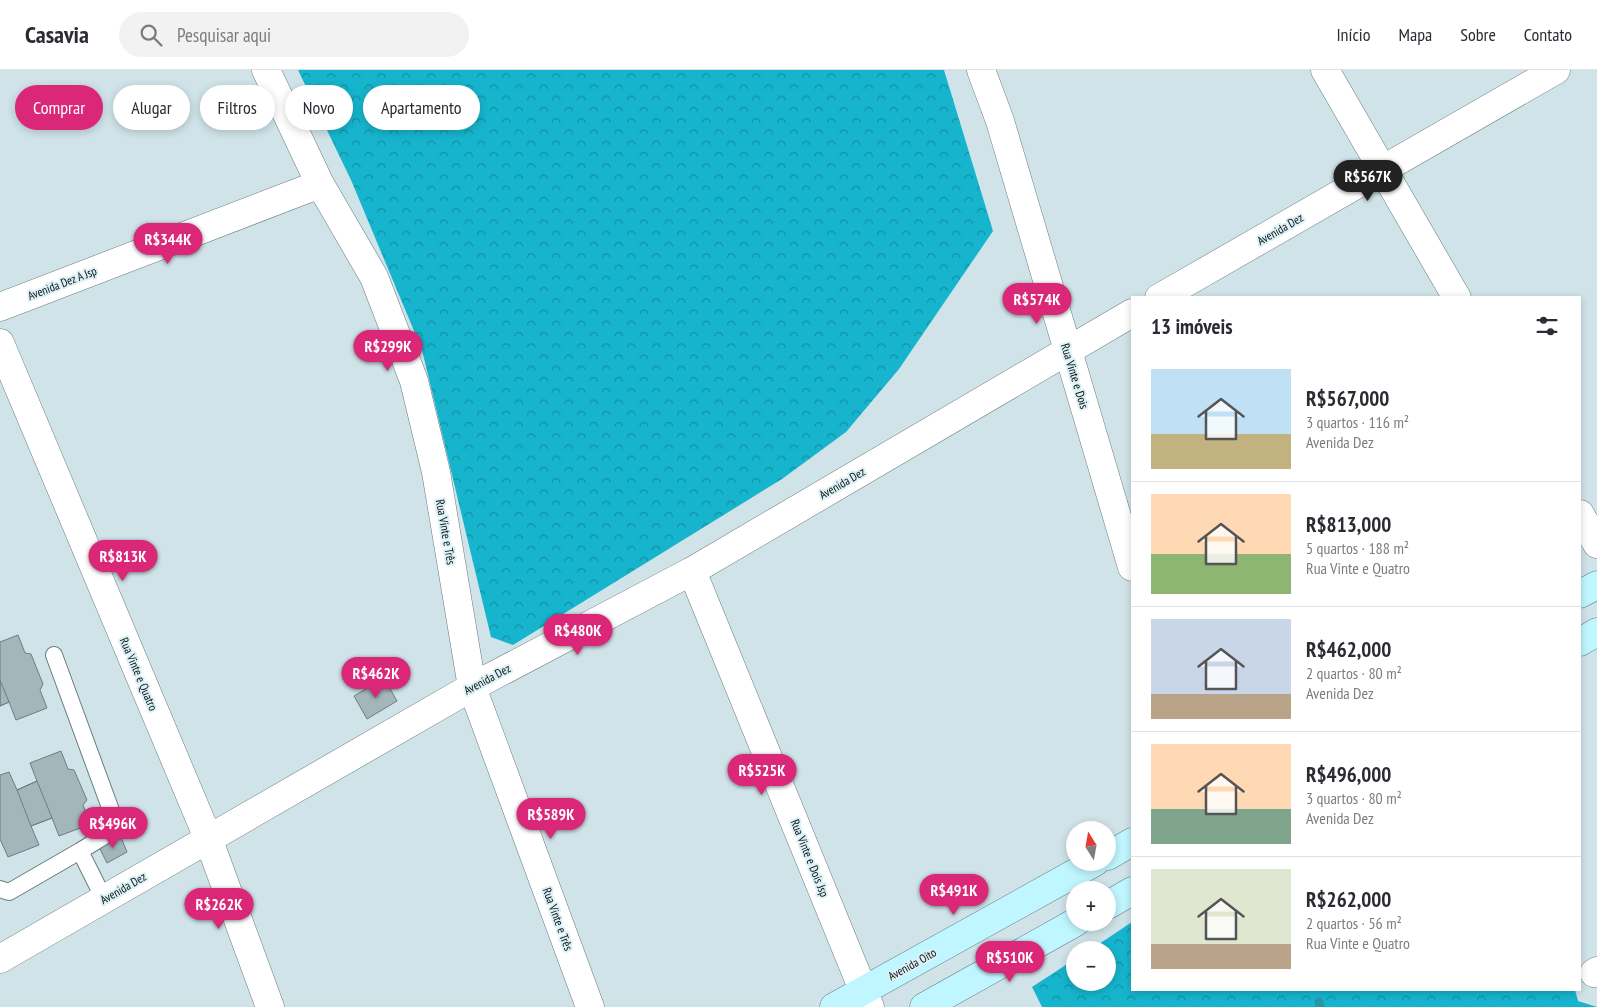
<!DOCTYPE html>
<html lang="pt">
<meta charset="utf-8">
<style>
body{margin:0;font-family:"PT Sans Narrow",sans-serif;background:#f2f2f3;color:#2b2b33;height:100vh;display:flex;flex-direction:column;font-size:19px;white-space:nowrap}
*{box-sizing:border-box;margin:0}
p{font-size:16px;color:#7c7c81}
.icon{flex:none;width:28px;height:28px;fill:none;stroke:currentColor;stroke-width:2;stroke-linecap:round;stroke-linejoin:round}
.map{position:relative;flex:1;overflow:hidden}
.sheet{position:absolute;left:1131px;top:226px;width:450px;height:695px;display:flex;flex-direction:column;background:#fff;border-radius:0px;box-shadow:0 2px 8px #0003}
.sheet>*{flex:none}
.banner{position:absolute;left:15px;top:15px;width:475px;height:45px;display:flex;gap:10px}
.needle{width:32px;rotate:349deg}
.controls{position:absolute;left:1066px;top:751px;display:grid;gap:10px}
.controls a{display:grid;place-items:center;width:50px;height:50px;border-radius:50%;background:#fff;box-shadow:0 2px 8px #0003;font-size:25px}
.price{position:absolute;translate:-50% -42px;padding:0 11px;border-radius:18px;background:#db2777;color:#fff;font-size:16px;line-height:32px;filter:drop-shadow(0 1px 2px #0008)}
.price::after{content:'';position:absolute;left:50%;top:30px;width:15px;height:11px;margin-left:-8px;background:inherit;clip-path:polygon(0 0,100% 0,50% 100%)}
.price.on{background:#222;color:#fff}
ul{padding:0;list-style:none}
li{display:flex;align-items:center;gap:15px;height:125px;padding:0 20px}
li+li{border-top:1px solid #e1e1e2}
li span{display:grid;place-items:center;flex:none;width:140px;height:100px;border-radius:0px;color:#555}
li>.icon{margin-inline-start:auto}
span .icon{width:60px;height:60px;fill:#fffc;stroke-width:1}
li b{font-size:21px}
h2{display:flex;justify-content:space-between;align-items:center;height:60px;padding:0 20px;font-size:21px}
.pill{padding:0 18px;border-radius:22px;background:#fff;box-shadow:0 2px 8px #0003;font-size:18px;line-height:45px}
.pill.on{background:#db2777;color:#fff}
header{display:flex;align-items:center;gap:30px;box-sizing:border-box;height:70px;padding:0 25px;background:#fff;border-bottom:1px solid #e1e1e2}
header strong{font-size:24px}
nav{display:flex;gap:28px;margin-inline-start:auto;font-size:18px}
.search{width:350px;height:45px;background:#f2f2f3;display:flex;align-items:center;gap:12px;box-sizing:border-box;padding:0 18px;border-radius:28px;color:#7c7c81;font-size:19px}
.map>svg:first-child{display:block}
</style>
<header>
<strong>Casavia</strong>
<div class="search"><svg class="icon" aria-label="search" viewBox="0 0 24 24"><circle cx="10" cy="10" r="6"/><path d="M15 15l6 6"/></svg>Pesquisar aqui</div>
<nav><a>Início</a><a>Mapa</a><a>Sobre</a><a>Contato</a></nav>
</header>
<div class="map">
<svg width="1597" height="937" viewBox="0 0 1597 937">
<defs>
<pattern id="forest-crowns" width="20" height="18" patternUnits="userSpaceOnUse" patternTransform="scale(1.25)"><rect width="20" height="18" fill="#16b4cd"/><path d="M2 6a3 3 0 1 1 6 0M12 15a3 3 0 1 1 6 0" fill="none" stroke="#1291a5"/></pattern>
</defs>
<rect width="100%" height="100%" fill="#cfe3e8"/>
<path fill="url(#forest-crowns)" d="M298,0H944L993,161L899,299L846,362L782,409L513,575L491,567L422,280L351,110Z
M1132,852V920H1575L1578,931L1597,937H1042L1032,917L1075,889V912H1108V880H1090Z"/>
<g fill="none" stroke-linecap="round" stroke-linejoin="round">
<path stroke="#2b95a8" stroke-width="9" d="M1319,932L1320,937"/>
</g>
<path fill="#a3b6ba" stroke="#6c7e82" d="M18,565L25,583L31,584L43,614L40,620L47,638L16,650L9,632L0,636V572Z
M384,608L397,631L367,649L354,626Z
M0,610L9,632L0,636Z
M61,681L68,699L74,700L87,730L83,735L91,754L59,766L52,748L31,756L39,775L8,787L0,769V705L9,702L17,720L37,711L30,693Z
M37,711L52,748L31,756L17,720Z
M120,765L127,782L107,793L99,777Z"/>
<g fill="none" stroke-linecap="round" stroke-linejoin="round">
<g stroke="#6a7d81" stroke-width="18">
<path id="lane" d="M54,585L112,743L114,754L111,762L80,781
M0,819L9,822L80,781L104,829"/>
</g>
<g stroke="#6a7d81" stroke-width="29">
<path id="street" d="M266,0L320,114L374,207L414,311L436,402L472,617L590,937
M981,0L1000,51L1132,497
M1325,0L1457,228
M1159,228L1556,0
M0,237L320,114
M0,273L208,768L270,937
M1580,444L1597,474
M692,501L870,937
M0,889L472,617L692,501L1132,243
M1594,903L1597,901"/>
</g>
<g stroke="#6a7d81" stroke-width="29">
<path id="secondary" d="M1580,524L1597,515
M1580,572L1597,562
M1108,786L1132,772
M1108,835L1132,821
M834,937L1095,792
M924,937L1076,852"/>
</g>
<use href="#lane" stroke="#fff" stroke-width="16"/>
<use href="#street" stroke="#fff" stroke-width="28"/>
<use href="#secondary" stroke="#c0f6ff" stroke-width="28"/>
</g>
<g text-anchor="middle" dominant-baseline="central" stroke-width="4" stroke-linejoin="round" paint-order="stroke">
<g font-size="12" fill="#0b1213" stroke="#dcf1f5">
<text transform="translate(1280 159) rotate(-30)">Avenida Dez</text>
<text transform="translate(62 213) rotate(-21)">Avenida Dez A Jsp</text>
<text transform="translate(1075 306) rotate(73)">Rua Vinte e Dois</text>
<text transform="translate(842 413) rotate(-30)">Avenida Dez</text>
<text transform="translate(446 462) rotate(80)">Rua Vinte e Três</text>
<text transform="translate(139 604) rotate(67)">Rua Vinte e Quatro</text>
<text transform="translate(487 609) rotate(-28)">Avenida Dez</text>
<text transform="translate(810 788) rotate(68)">Rua Vinte e Dois Jsp</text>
<text transform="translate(123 818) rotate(-30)">Avenida Dez</text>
<text transform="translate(558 849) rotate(70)">Rua Vinte e Três</text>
<text transform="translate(912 894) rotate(-29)">Avenida Oito</text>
</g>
</g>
</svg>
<div class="controls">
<a><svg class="needle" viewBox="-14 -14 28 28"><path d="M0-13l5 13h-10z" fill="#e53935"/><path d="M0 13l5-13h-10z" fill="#7c7c81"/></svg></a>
<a>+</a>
<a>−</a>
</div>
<b class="price on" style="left:1368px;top:132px">R$567K</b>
<b class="price" style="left:168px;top:195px">R$344K</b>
<b class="price" style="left:1037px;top:255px">R$574K</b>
<b class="price" style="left:388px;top:302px">R$299K</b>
<b class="price" style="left:123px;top:512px">R$813K</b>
<b class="price" style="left:578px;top:586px">R$480K</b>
<b class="price" style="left:376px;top:629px">R$462K</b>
<b class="price" style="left:762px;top:726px">R$525K</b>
<b class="price" style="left:551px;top:770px">R$589K</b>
<b class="price" style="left:113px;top:779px">R$496K</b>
<b class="price" style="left:954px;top:846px">R$491K</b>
<b class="price" style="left:219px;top:860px">R$262K</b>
<b class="price" style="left:1010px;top:913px">R$510K</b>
<div class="banner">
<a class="pill on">Comprar</a>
<a class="pill">Alugar</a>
<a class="pill">Filtros</a>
<a class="pill">Novo</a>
<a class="pill">Apartamento</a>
</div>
<section class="sheet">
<h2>13 imóveis<svg class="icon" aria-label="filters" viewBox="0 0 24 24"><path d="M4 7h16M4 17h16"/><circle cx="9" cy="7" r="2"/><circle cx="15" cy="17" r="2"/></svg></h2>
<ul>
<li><span style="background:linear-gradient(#bfe0f5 65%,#c2b280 0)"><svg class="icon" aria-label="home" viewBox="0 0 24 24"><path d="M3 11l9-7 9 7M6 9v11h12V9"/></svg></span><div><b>R$567,000</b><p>3 quartos · 116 m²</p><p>Avenida Dez</p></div></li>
<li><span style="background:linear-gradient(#ffd9b3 60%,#8fb573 0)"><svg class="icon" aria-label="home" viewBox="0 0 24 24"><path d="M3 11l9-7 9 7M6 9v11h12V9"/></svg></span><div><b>R$813,000</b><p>5 quartos · 188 m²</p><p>Rua Vinte e Quatro</p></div></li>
<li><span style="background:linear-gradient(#c9d6e8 75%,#b9a48a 0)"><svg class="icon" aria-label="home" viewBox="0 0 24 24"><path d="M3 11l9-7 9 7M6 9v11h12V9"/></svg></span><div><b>R$462,000</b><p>2 quartos · 80 m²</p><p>Avenida Dez</p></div></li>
<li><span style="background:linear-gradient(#ffd9b3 65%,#7fa58c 0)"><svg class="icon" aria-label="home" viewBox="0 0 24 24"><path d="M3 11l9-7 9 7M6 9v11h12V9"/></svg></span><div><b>R$496,000</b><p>3 quartos · 80 m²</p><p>Avenida Dez</p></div></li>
<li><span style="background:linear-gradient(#dfe7d0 75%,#b9a48a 0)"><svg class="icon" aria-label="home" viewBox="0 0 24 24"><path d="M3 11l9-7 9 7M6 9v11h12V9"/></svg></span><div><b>R$262,000</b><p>2 quartos · 56 m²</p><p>Rua Vinte e Quatro</p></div></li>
</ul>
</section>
</div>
